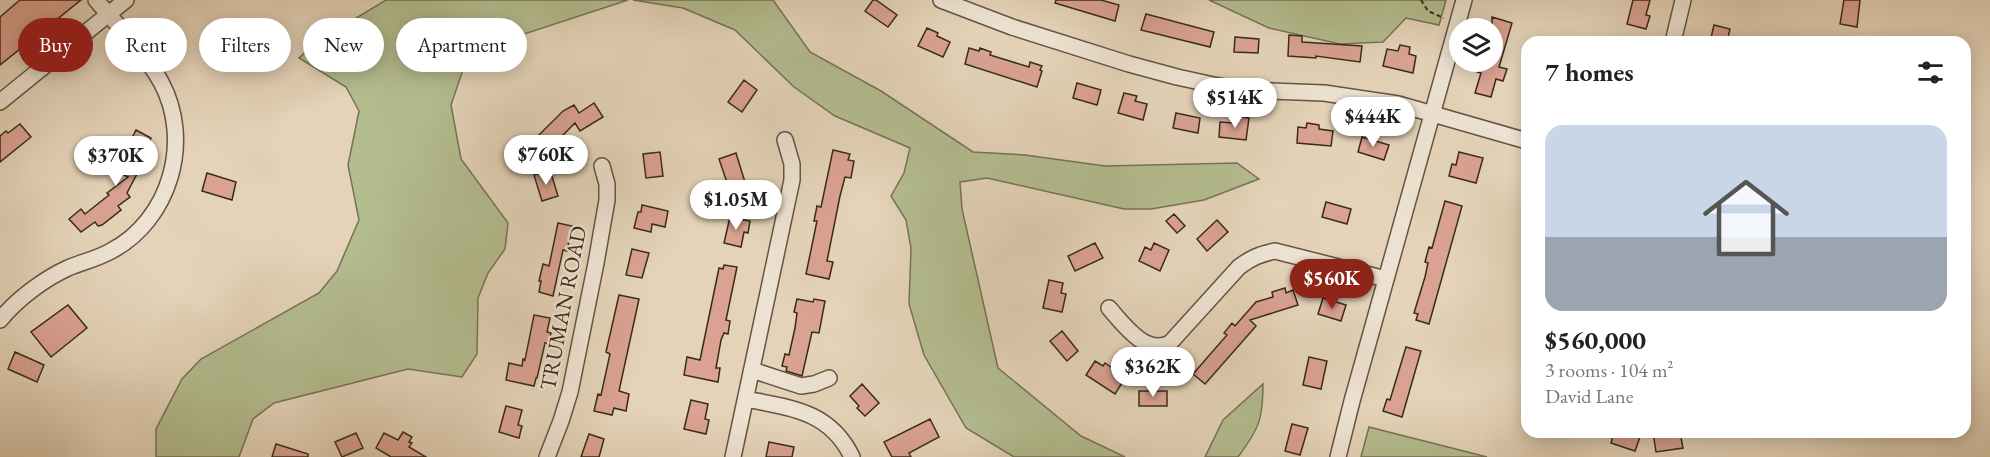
<!DOCTYPE html>
<meta charset="utf-8">
<style>
body{margin:0;font-family:"EB Garamond",serif;background:#f2f2f2;color:#222;height:100vh;display:flex;flex-direction:column;font-size:22px;white-space:nowrap}
*{box-sizing:border-box;margin:0}
p{font-size:20px;color:#767676}
.icon{flex:none;width:33px;height:33px;fill:none;stroke:currentColor;stroke-width:2;stroke-linecap:round;stroke-linejoin:round}
.map{position:relative;flex:1;overflow:hidden}
.details{position:absolute;left:1521px;top:36px;width:450px;height:402px;display:flex;flex-direction:column;background:#fff;border-radius:18px;box-shadow:0 3px 15px #0003}
.details>*{flex:none}
.banner{position:absolute;left:18px;top:18px;width:570px;height:54px;display:flex;gap:12px}
.tools{position:absolute;left:1449px;top:18px;display:grid;gap:12px}
.tools a{display:grid;place-items:center;width:54px;height:54px;border-radius:50%;background:#fff;box-shadow:0 3px 15px #0003;font-size:30px}
.price{position:absolute;translate:-50% -51px;padding:0 14px;border-radius:21px;background:#fff;color:#222;font-size:20px;line-height:39px;filter:drop-shadow(0 2px 3px #0008)}
.price::after{content:'';position:absolute;left:50%;top:36px;width:18px;height:14px;margin-left:-9px;background:inherit;clip-path:polygon(0 0,100% 0,50% 100%)}
.price.on{background:#8f2418;color:#fff}
ul{padding:0;list-style:none}
li{display:grid;align-content:center;gap:12px;height:318px;padding:0 24px}
li+li{border-top:2px solid #e0e0e0}
li span{display:grid;place-items:center;height:186px;border-radius:18px;color:#555}
li>.icon{margin-inline-start:auto}
span .icon{width:108px;height:108px;fill:#fffc;stroke-width:1}
li b{font-size:26px}
h2{display:flex;justify-content:space-between;align-items:center;height:72px;padding:0 24px;font-size:26px}
.pill{padding:0 21px;border-radius:27px;background:#fff;box-shadow:0 3px 15px #0003;font-size:21px;line-height:54px}
.pill.on{background:#8f2418;color:#fff}
.map>svg:first-child{display:block}
</style>
<div class="map">
<svg width="1990" height="457" viewBox="0 0 1990 457">
<rect width="100%" height="100%" fill="#e4d3b8"/>
<filter id="stains"><feTurbulence type="fractalNoise" baseFrequency=".00333" numOctaves="4"/><feColorMatrix values="0 0 0 0 .2 0 0 0 0 .09 0 0 0 0 .02 0 0 0 .5 -.17"/></filter>
<radialGradient id="worn" r=".72"><stop offset=".6" stop-color="#630" stop-opacity="0"/><stop offset="1" stop-color="#630" stop-opacity=".3"/></radialGradient>
<path fill="#b3bc8f" stroke="#767355" stroke-width="1.5" d="M386,0H628L469,52L451,105L461,159L508,223L505,249L488,273L478,298L477,354L462,377L408,369L274,403L253,419L239,457H156V429L182,379L201,359L319,293L337,271L359,220L348,165L359,111L346,87L299,58L318,41Z
M633,0H773L810,52L881,91L973,152L1025,155L1105,166L1237,163L1259,179L1204,200L1151,209H1124L987,178L960,182L962,209L998,368L1081,436L1125,457H1014L966,428L924,355L909,304L911,248L906,220L891,196L904,173L910,148L835,116L794,87L735,30L683,8Z
M1209,0H1446L1439,25L1406,18L1383,42L1340,44L1269,28Z
M1263,384C1263,419 1259,429 1238,457H1205L1223,420Z
M1369,427L1487,457H1361Z"/>
<path fill="#daa291" stroke="#3a2a1b" stroke-width="1.5" d="M20,0H81L0,65V17Z
M873,0H876L897,15L888,27L865,11Z
M1056,0H1101L1119,5L1115,21L1055,3Z
M1633,0H1650L1646,15L1650,16L1646,29L1627,24Z
M1844,0H1860L1857,27L1840,24Z
M1146,14L1214,32L1210,47L1141,30Z
M1492,17L1512,23L1499,67L1507,69L1503,81L1496,79L1491,97L1475,93L1481,73L1477,72L1480,62H1492Z
M1714,25L1730,29L1727,42H1710Z
M927,28L938,33L937,36L950,42L943,57L918,46Z
M1289,35L1302,36V42L1362,46L1360,62L1316,56V58L1288,56Z
M1235,37L1259,39L1258,53L1234,52Z
M1400,45L1410,47L1409,54L1416,56L1413,73L1383,66L1387,49L1398,51Z
M969,48L979,51L980,48L991,52L990,55L1029,67L1030,62L1042,66L1040,70L1042,71L1037,87L965,64Z
M744,80L757,90L742,112L728,102Z
M1077,83L1101,90L1097,105L1073,98Z
M1124,93L1137,96L1135,101L1147,104L1143,120L1118,113Z
M594,103L603,117L580,131L575,123L548,150L536,138L563,111L574,105L579,113Z
M1176,113L1200,118L1198,133L1173,128Z
M1235,116L1249,118L1246,140L1219,137L1220,122L1234,123Z
M1307,123L1319,125V129L1333,131L1331,146L1297,143L1298,127L1306,128Z
M20,124L31,137L0,162V136L6,131L8,133Z
M136,130L151,138L145,152L148,153L127,193L130,197L118,206L121,210L102,225L98,226L95,222L81,232L69,219L81,209L85,214L109,195L107,193L128,177L118,172L132,145L129,144Z
M1362,137L1389,145L1384,160L1358,152Z
M833,150L850,154L848,160L854,161L851,178L845,177L840,196L827,261L833,262L829,279L806,274L817,221H814L817,206L821,207Z
M660,152L663,176L646,178L643,154Z
M1459,152L1483,158L1476,183L1449,176L1452,164L1456,165Z
M736,153L748,192L732,197L719,159Z
M550,170L558,196L542,201L534,175Z
M207,173L236,182L232,200L202,191Z
M1445,201L1462,206L1429,324L1416,320L1418,314L1414,313L1425,277L1428,263L1425,262L1429,247L1432,248Z
M1326,202L1351,209L1347,224L1322,217Z
M642,205L668,211L665,227L652,224L651,232L634,228L638,212H641Z
M1174,214L1185,226L1177,233L1166,221Z
M730,217L750,221L748,233L744,232L741,247L724,243Z
M1217,220L1228,232L1207,251L1197,239Z
M558,223L572,226L567,251L563,250L553,296L539,292L541,281H539L543,264L549,266Z
M1095,243L1103,258L1075,271L1068,256Z
M1154,243L1169,250L1160,271L1139,261L1145,247L1151,250Z
M632,249L649,253L642,278L626,275Z
M724,265L737,267L726,320L730,321L728,334L724,333L721,340L716,368H720L718,382L684,375L687,357L700,360L719,268L723,269Z
M1049,280L1063,283L1061,293L1066,294L1062,312L1043,308Z
M1285,288L1286,293L1293,290L1298,305L1250,320L1256,326L1205,384L1193,374L1227,335L1224,333L1232,323L1235,326L1256,302L1273,297L1272,292Z
M619,295L639,299L619,391L629,394L626,411L614,408L612,415L594,411L598,394L601,395L610,354L606,352Z
M1323,298L1346,305L1341,321L1318,314Z
M797,299L813,302L814,299L825,301L819,333L812,332L802,376L786,371L787,367L782,366L785,354L789,355L795,328L797,313L794,312Z
M68,305L87,328L51,357L31,332Z
M534,315L550,318L547,332L551,333L549,344L545,343L537,378H536L534,386L506,380L509,363L522,366L523,359L525,360Z
M1062,331L1078,351L1067,361L1050,341Z
M1406,347L1421,351L1402,417L1383,411L1387,399L1390,400Z
M15,352L44,365L37,382L8,369Z
M1309,357L1327,361L1321,389L1303,385Z
M1095,361L1103,366L1105,363L1115,370L1113,373L1122,378V383L1115,394L1086,375Z
M862,384L879,403L865,416L857,408L859,406L850,396Z
M1139,391H1167V406H1139Z
M691,400L708,404L705,419L709,420L706,434L684,429Z
M506,406L522,410L518,425L522,426L519,438L499,432Z
M930,419L939,437L909,453L911,457H892L884,442Z
M1292,424L1308,428L1300,455L1285,451Z
M403,432L412,437L409,442L412,443L409,447L426,457H391L376,448L384,433L398,440Z
M1614,432H1626L1640,437L1635,451L1611,443Z
M1653,432H1665L1666,434L1680,432L1683,448L1656,452Z
M356,433L363,448L342,457L335,442Z
M589,434L604,439L599,457H581Z
M769,442L794,447L792,457H766Z
M276,444L308,454V457H272Z"/>
<g fill="none" stroke-linecap="round" stroke-linejoin="round">
<g stroke="#645442" stroke-width="18">
<path id="minor" d="M941,0L1012,27L1129,64L1177,77L1218,86L1245,90L1324,93L1398,104L1527,141
M1673,42L1683,0
M0,102L126,0
M1109,308C1124,325 1146,356 1170,343L1239,267C1251,258 1260,254 1275,251L1386,279
M0,320C17,299 44,279 68,268C82,262 97,259 111,251C170,220 193,141 161,82C144,52 118,26 96,0
M752,370L801,386L814,384L829,378
M746,399C791,408 830,411 852,457
M547,457L561,421L570,392L596,263L607,200V184L602,166
M733,457L792,180V164L785,140
M1338,457L1352,401L1464,0"/>
</g>
<path stroke="#3a2a1b" stroke-width="2" stroke-dasharray="4.5 3" stroke-linecap="butt" d="M1421,0L1428,11L1444,18"/>
<use href="#minor" stroke="#ede2d1" stroke-width="15"/>
</g>
<g text-anchor="middle" dominant-baseline="central" stroke-width="4.5" stroke-linejoin="round" paint-order="stroke">
<g font-size="22" fill="#3a2a1b" stroke="#ede2d1">
<text transform="translate(563 308) rotate(-79)">TRUMAN ROAD</text>
</g>
</g>
<rect width="100%" height="100%" filter="url(#stains)"/>
<rect width="100%" height="100%" fill="url(#worn)"/>
</svg>
<div class="tools">
<a><svg class="icon" aria-label="layers" viewBox="0 0 24 24"><path d="M12 4l9 5-9 5-9-5zM3 14l9 5 9-5"/></svg></a>
</div>
<b class="price" style="left:1235px;top:129px">$514K</b>
<b class="price" style="left:1373px;top:148px">$444K</b>
<b class="price" style="left:546px;top:186px">$760K</b>
<b class="price" style="left:116px;top:187px">$370K</b>
<b class="price" style="left:736px;top:231px">$1.05M</b>
<b class="price on" style="left:1332px;top:310px">$560K</b>
<b class="price" style="left:1153px;top:398px">$362K</b>
<div class="banner">
<a class="pill on">Buy</a>
<a class="pill">Rent</a>
<a class="pill">Filters</a>
<a class="pill">New</a>
<a class="pill">Apartment</a>
</div>
<section class="details">
<h2>7 homes<svg class="icon" aria-label="filters" viewBox="0 0 24 24"><path d="M4 7h16M4 17h16"/><circle cx="9" cy="7" r="2"/><circle cx="15" cy="17" r="2"/></svg></h2>
<ul>
<li><span style="background:linear-gradient(#c9d6e8 60%,#9aa5b1 0)"><svg class="icon" aria-label="home" viewBox="0 0 24 24"><path d="M3 11l9-7 9 7M6 9v11h12V9"/></svg></span><div><b>$560,000</b><p>3 rooms · 104 m²</p><p>David Lane</p></div></li>
</ul>
</section>
</div>
